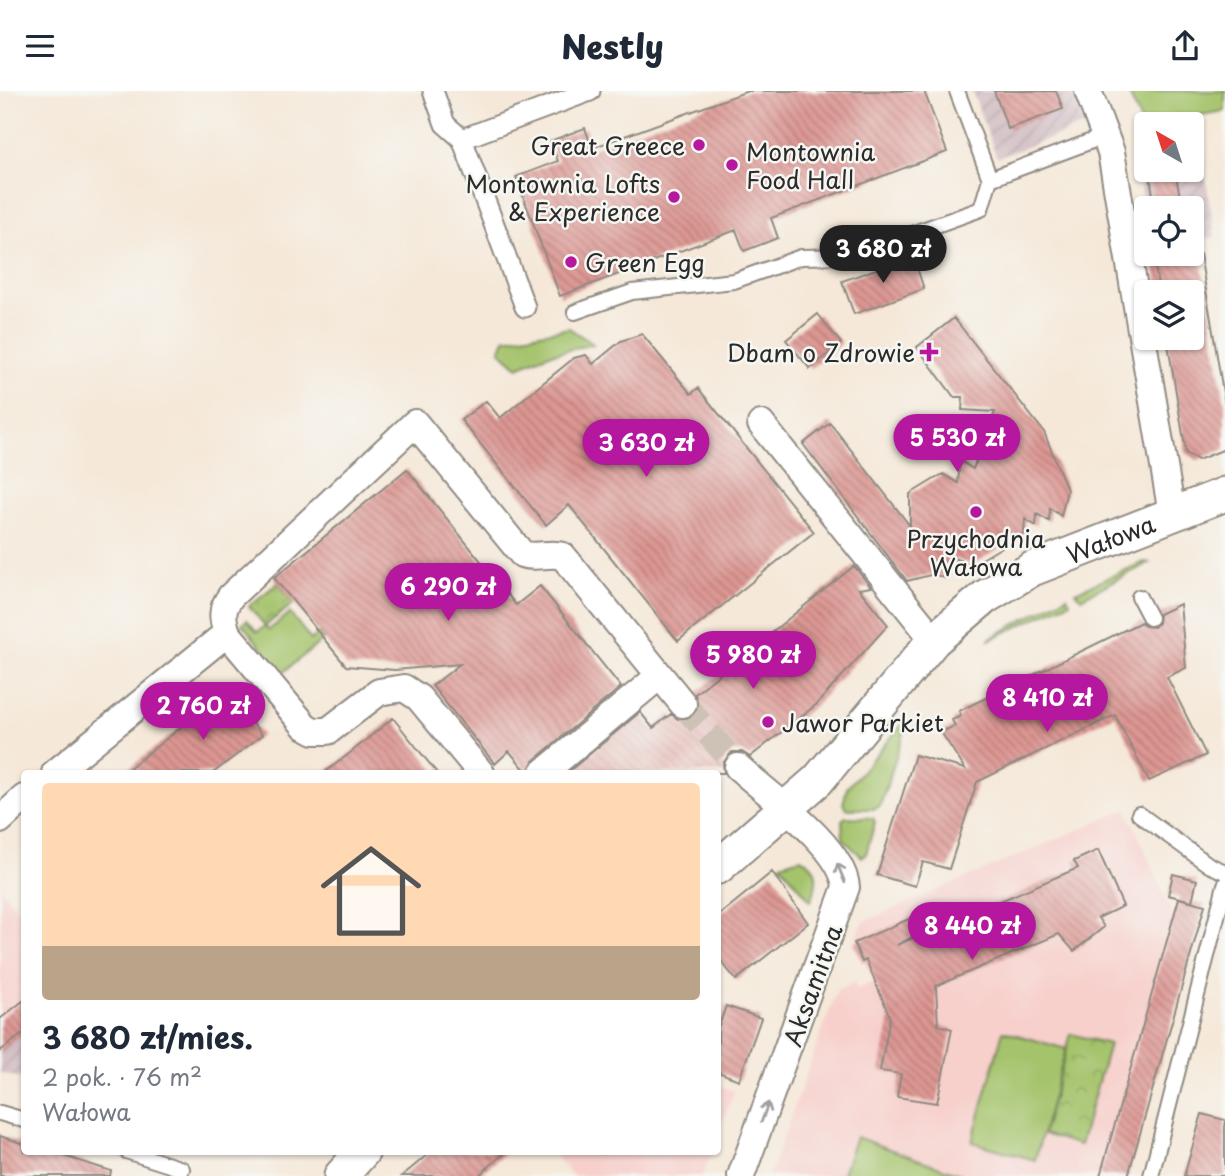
<!DOCTYPE html>
<html lang="pl">
<meta charset="utf-8">
<style>
body{margin:0;font-family:"Playpen Sans",sans-serif;background:#f6f6f7;color:#1f2937;height:100vh;display:flex;flex-direction:column;font-size:26px;white-space:nowrap}
*{box-sizing:border-box;margin:0}
p{font-size:23px;color:#747a83}
.icon{flex:none;width:38px;height:38px;fill:none;stroke:currentColor;stroke-width:2;stroke-linecap:round;stroke-linejoin:round}
.map{position:relative;flex:1;overflow:hidden}
.sheet{position:absolute;left:21px;top:679px;width:700px;height:385px;display:flex;flex-direction:column;background:#fff;border-radius:7px;box-shadow:0 2px 5px #0004}
.sheet>*{flex:none}
.needle{width:46px;rotate:321deg}
.tools{position:absolute;left:1134px;top:21px;display:grid;gap:14px}
.tools a{display:grid;place-items:center;width:70px;height:70px;border-radius:7px;background:#fff;box-shadow:0 2px 5px #0004;font-size:35px}
.price{position:absolute;translate:-50% -60px;padding:0 16px;border-radius:24px;background:#b5179e;color:#fff;font-size:23px;line-height:46px;filter:drop-shadow(0 2px 4px #0008)}
.price::after{content:'';position:absolute;left:50%;top:42px;width:21px;height:16px;margin-left:-10px;background:inherit;clip-path:polygon(0 0,100% 0,50% 100%)}
.price.active{background:#222;color:#fff}
ul{padding:0;list-style:none}
li{display:grid;align-content:center;gap:14px;height:371px;padding:0 21px}
li+li{border-top:2px solid #e0e1e3}
li span{display:grid;place-items:center;height:217px;border-radius:7px;color:#555}
li>.icon{margin-inline-start:auto}
span .icon{width:126px;height:126px;fill:#fffc;stroke-width:1}
li b{font-size:30px}
header{display:flex;justify-content:space-between;align-items:center;height:91px;padding:0 21px;background:#fff;font-size:32px;font-weight:800}
.map>svg:first-child{display:block}
</style>
<header><svg class="icon" aria-label="menu" viewBox="0 0 24 24"><path d="M4 6h16M4 12h16M4 18h16"/></svg>Nestly<svg class="icon" aria-label="share" viewBox="0 0 24 24"><path d="M12 15V3M7 8l5-5 5 5M5 13v7h14v-7"/></svg></header>
<div class="map">
<svg width="1225" height="1085" viewBox="0 0 1225 1085">
<defs>
<pattern id="industrial-furrows" width="10" height="10" patternUnits="userSpaceOnUse" patternTransform="scale(1.75)"><rect width="10" height="10" fill="#d2bec3"/><path d="M-1 1l2-2M0 10L10 0M9 11l2-2" fill="none" stroke="#b4a3a8"/></pattern>
<pattern id="park-crowns" width="20" height="18" patternUnits="userSpaceOnUse" patternTransform="scale(1.75)"><rect width="20" height="18" fill="#a4c36b"/><path d="M2 6a3 3 0 1 1 6 0M12 15a3 3 0 1 1 6 0" fill="none" stroke="#869f58"/></pattern>
<pattern id="building-back-hatch" width="6" height="6" patternUnits="userSpaceOnUse" patternTransform="scale(1.75)"><rect width="6" height="6" fill="#dd9793"/><path d="M-1 5l2 2M0 0l6 6M5-1l2 2" fill="none" stroke="#b37b78"/></pattern>
</defs>
<rect width="100%" height="100%" fill="#f6f6f2"/>
<filter id="ink" filterUnits="userSpaceOnUse"><feTurbulence type="fractalNoise" baseFrequency=".0143" numOctaves="2"/><feDisplacementMap in="SourceGraphic" scale="14" xChannelSelector="R" yChannelSelector="G"/><feConvolveMatrix kernelMatrix="1 2 1 2 8 2 1 2 1" color-interpolation-filters="sRGB"/></filter>
<filter id="wash" filterUnits="userSpaceOnUse"><feTurbulence type="fractalNoise" baseFrequency=".00686" numOctaves="4" result="noise"/><feDisplacementMap in="SourceGraphic" scale="28" xChannelSelector="R" yChannelSelector="G"/><feGaussianBlur stdDeviation="1.57" result="paint"/><feColorMatrix in="noise" values="0 0 0 0 0 0 0 0 0 0 0 0 0 0 0 0 0 1.4 0 .05"/><feComposite in="paint" operator="in"/></filter>
<g filter="url(#wash)">
<rect width="100%" height="100%" fill="#f5e8d8"/>
<path fill="#f7d0cc" d="M1127,718L1174,827L1101,1085H769L837,899L854,891L857,898L875,890L854,852L863,831Z
M0,796L24,826V909L0,928Z
M718,994L734,1000L718,1045Z
M551,1061H712L702,1085H573Z"/>
<path fill="url(#industrial-furrows)" d="M972,0H1071L1084,34L997,67Z
M1196,25L1215,146L1192,150V117H1146V125L1136,66L1146,57V79H1192V33H1175L1183,27Z
M24,909V988L0,982V928Z"/>
<path fill="#a4c36b" stroke="#68774b" stroke-width="2" d="M1128,0H1225V20L1183,27L1175,33H1146V43Z
M569,237L593,253L546,264L518,276L500,260L505,248Z
M1144,471L1149,472L1081,507L1075,501Z
M1067,505L1070,511L989,549L990,547Z
M290,522L311,549L319,542L324,548L282,582L242,533L247,529L257,541L265,535L269,539Z
M903,633H907L880,715L874,718H847L843,713L847,697Z
M846,726L873,727L875,731L866,763L862,766L843,748L842,729Z
M800,767C821,774 818,793 811,810L780,773Z
M1003,940L1066,958L1035,1069L972,1051Z
M856,1046L965,1085H842Z"/>
<path fill="url(#park-crowns)" stroke="#68774b" stroke-width="2" d="M278,492L294,512L265,535L249,515Z
M1071,943L1109,953L1080,1054L1043,1043Z"/>
<g id="blocks">
<path fill="url(#building-back-hatch)" d="M748,0H924L947,61L771,127L778,147L744,160L736,139L560,205L516,86L558,70L550,50L585,37L592,57Z
M994,0H1056L1063,18L1008,38Z
M1149,79H1175L1182,117H1155Z
M1153,163H1200L1225,313V358L1198,369L1186,362L1167,247H1192V201H1159Z
M913,165L924,198L854,223L842,190Z
M818,223L841,252L810,278L786,249Z
M954,227L1044,341L1067,399L1061,425L1050,417L1049,430L1037,423L1036,435L1025,428L1024,443L972,474L956,468L955,479L945,476L944,487L934,483L907,490L803,353L830,332L910,435V403L943,383L958,392L960,370L973,378L995,321L962,319L963,306H954L917,256Z
M642,243L691,303L698,297L814,441L678,550L569,414L546,434L461,329L486,310L500,327L574,267L586,264L593,273L621,250Z
M407,378L516,514L540,495L621,596L533,670L528,682L509,660L495,673L432,595L460,573L395,579L346,575L274,487Z
M854,475L871,496L859,498L888,534L817,613L750,666L742,661H732L723,672L724,682H567L640,621L653,637L671,623L678,628L692,626L698,618L695,603Z
M1180,513L1186,577L1167,586L1206,664L1149,690L1115,624L977,691L949,778L923,771L915,795L877,784L915,664L965,678L941,641L955,635L952,629L961,625L959,620L1141,531L1145,535L1154,536L1158,532L1159,523Z
M227,600L262,644L213,682H123Z
M393,627L437,682H324L350,662Z
M1098,759L1123,815L1098,827L1104,836L1074,860L1059,843L936,895L938,934L952,938L937,1012L897,1006L901,983L880,980L890,926L866,869L862,871L854,852L911,827L918,843L897,854L1078,777L1074,770Z
M772,781L808,832L736,889L718,866V825Z
M1173,783L1197,789L1192,810L1168,804Z
M1179,807L1205,814L1128,1085H1100Z
M24,909V942L0,960V928Z
M726,915L761,927L739,989L718,981V937Z
M1202,1023L1225,1029V1085H1184Z
M0,1045L24,1053V1060H48L111,1080L110,1085H0Z
M432,1060H507L478,1085H402Z"/>
</g>
</g>
<g filter="url(#ink)">
<use href="#blocks" fill-opacity="0" stroke="#908a82" stroke-width="2"/>
<g fill="none" stroke-linecap="round" stroke-linejoin="round">
<path stroke="#cdc2b5" stroke-width="26" stroke-dasharray="26 13" stroke-linecap="butt" d="M683,613L738,676"/>
<g stroke="#908a82" stroke-width="18">
<path id="service" d="M990,88L1105,45
M575,221L632,201L734,190L801,166L850,165L981,118L990,88L957,0
M1139,506L1150,527
M1139,723L1209,774L1225,781
M0,1022L24,1029
M126,1060L182,1078
M1151,1085L1225,794"/>
</g>
<g stroke="#908a82" stroke-width="23">
<path id="pedestrian" d="M433,0L445,33L462,48L525,216
M462,48L590,0"/>
</g>
<g stroke="#908a82" stroke-width="30">
<path id="minor" d="M1088,0L1111,61L1172,423
M761,333L934,549
M738,676C767,703 843,756 846,796L741,1085
M55,682L227,542
M481,682L419,607L404,597L379,601L328,640H314L305,635L227,542C222,527 221,518 231,505L415,332L522,463C536,468 549,461 563,465L683,613
M543,682L658,586
M0,729L24,707"/>
</g>
<g stroke="#908a82" stroke-width="37">
<g id="tertiary">
<path id="s1" d="M718,776L818,689L934,549L985,506L1032,478L1225,403"/>
<path d="M341,1085L363,1060"/>
</g>
</g>
<use href="#service" stroke="#fff" stroke-width="14"/>
<use href="#pedestrian" stroke="#fff" stroke-width="19"/>
<use href="#minor" stroke="#fff" stroke-width="26"/>
<use href="#tertiary" stroke="#fff" stroke-width="33"/>
</g>
<defs><path id="oneway-shaft" d="M-6 0H5M1.5-3L5.5 0L1.5 3" fill="none" stroke-width="1.6" stroke-linecap="round" stroke-linejoin="round" transform="scale(1.75)"/></defs>
<g stroke="#a0a0a0">
<use href="#oneway-shaft" transform="translate(841 782) rotate(-112)"/>
<use href="#oneway-shaft" transform="translate(765 1021) rotate(-70)"/>
</g>
</g>
<g fill="#b5179e" stroke="#f6f6f2" stroke-width="2.5">
<circle cx="699" cy="54" r="7"/>
<circle cx="732" cy="74" r="7"/>
<circle cx="674" cy="106" r="7"/>
<circle cx="571" cy="171" r="7"/>
<path d="M925.5 250.5h7v7h7v7h-7v7h-7v-7h-7v-7h7z"/>
<circle cx="976" cy="421" r="7"/>
<circle cx="768" cy="631" r="7"/>
</g>
<g text-anchor="middle" dominant-baseline="central" stroke-width="5" stroke-linejoin="round" paint-order="stroke">
<g font-size="24" fill="#2b2b2b" stroke="#f6f6f2" text-anchor="end">
<text x="685" y="54">Great Greece</text>
<text x="746" y="60" text-anchor="start">Montownia<tspan x="746" dy="28">Food Hall</tspan></text>
<text x="660" y="92">Montownia Lofts<tspan x="660" dy="28">&amp; Experience</tspan></text>
<text x="585" y="171" text-anchor="start">Green Egg</text>
<text x="915" y="261">Dbam o Zdrowie</text>
<text x="976" y="447" text-anchor="middle">Przychodnia<tspan x="976" dy="28">Wałowa</tspan></text>
<text x="782" y="631" text-anchor="start">Jawor Parkiet</text>
</g>
<g font-size="24" fill="#2b2b2b" stroke="#f6f6f2">
<text stroke="none"><textPath href="#s1" startOffset="520">Wałowa</textPath></text>
<text transform="translate(812 894) rotate(-70)">Aksamitna</text>
</g>
</g>
</svg>
<div class="tools">
<a><svg class="needle" viewBox="-14 -14 28 28"><path d="M0-13l5 13h-10z" fill="#e53935"/><path d="M0 13l5-13h-10z" fill="#747a83"/></svg></a>
<a><svg class="icon" aria-label="locate" viewBox="0 0 24 24"><circle cx="12" cy="12" r="6"/><path d="M12 2v4M12 18v4M2 12h4M18 12h4"/></svg></a>
<a><svg class="icon" aria-label="layers" viewBox="0 0 24 24"><path d="M12 4l9 5-9 5-9-5zM3 14l9 5 9-5"/></svg></a>
</div>
<b class="price active" style="left:883px;top:194px">3 680 zł</b>
<b class="price" style="left:957px;top:383px">5 530 zł</b>
<b class="price" style="left:646px;top:388px">3 630 zł</b>
<b class="price" style="left:448px;top:532px">6 290 zł</b>
<b class="price" style="left:753px;top:600px">5 980 zł</b>
<b class="price" style="left:1047px;top:643px">8 410 zł</b>
<b class="price" style="left:203px;top:651px">2 760 zł</b>
<b class="price" style="left:972px;top:871px">8 440 zł</b>
<section class="sheet">
<ul>
<li><span style="background:linear-gradient(#ffd9b3 75%,#b9a48a 0)"><svg class="icon" aria-label="home" viewBox="0 0 24 24"><path d="M3 11l9-7 9 7M6 9v11h12V9"/></svg></span><div><b>3 680 zł/mies.</b><p>2 pok. · 76 m²</p><p>Wałowa</p></div></li>
</ul>
</section>
</div>
